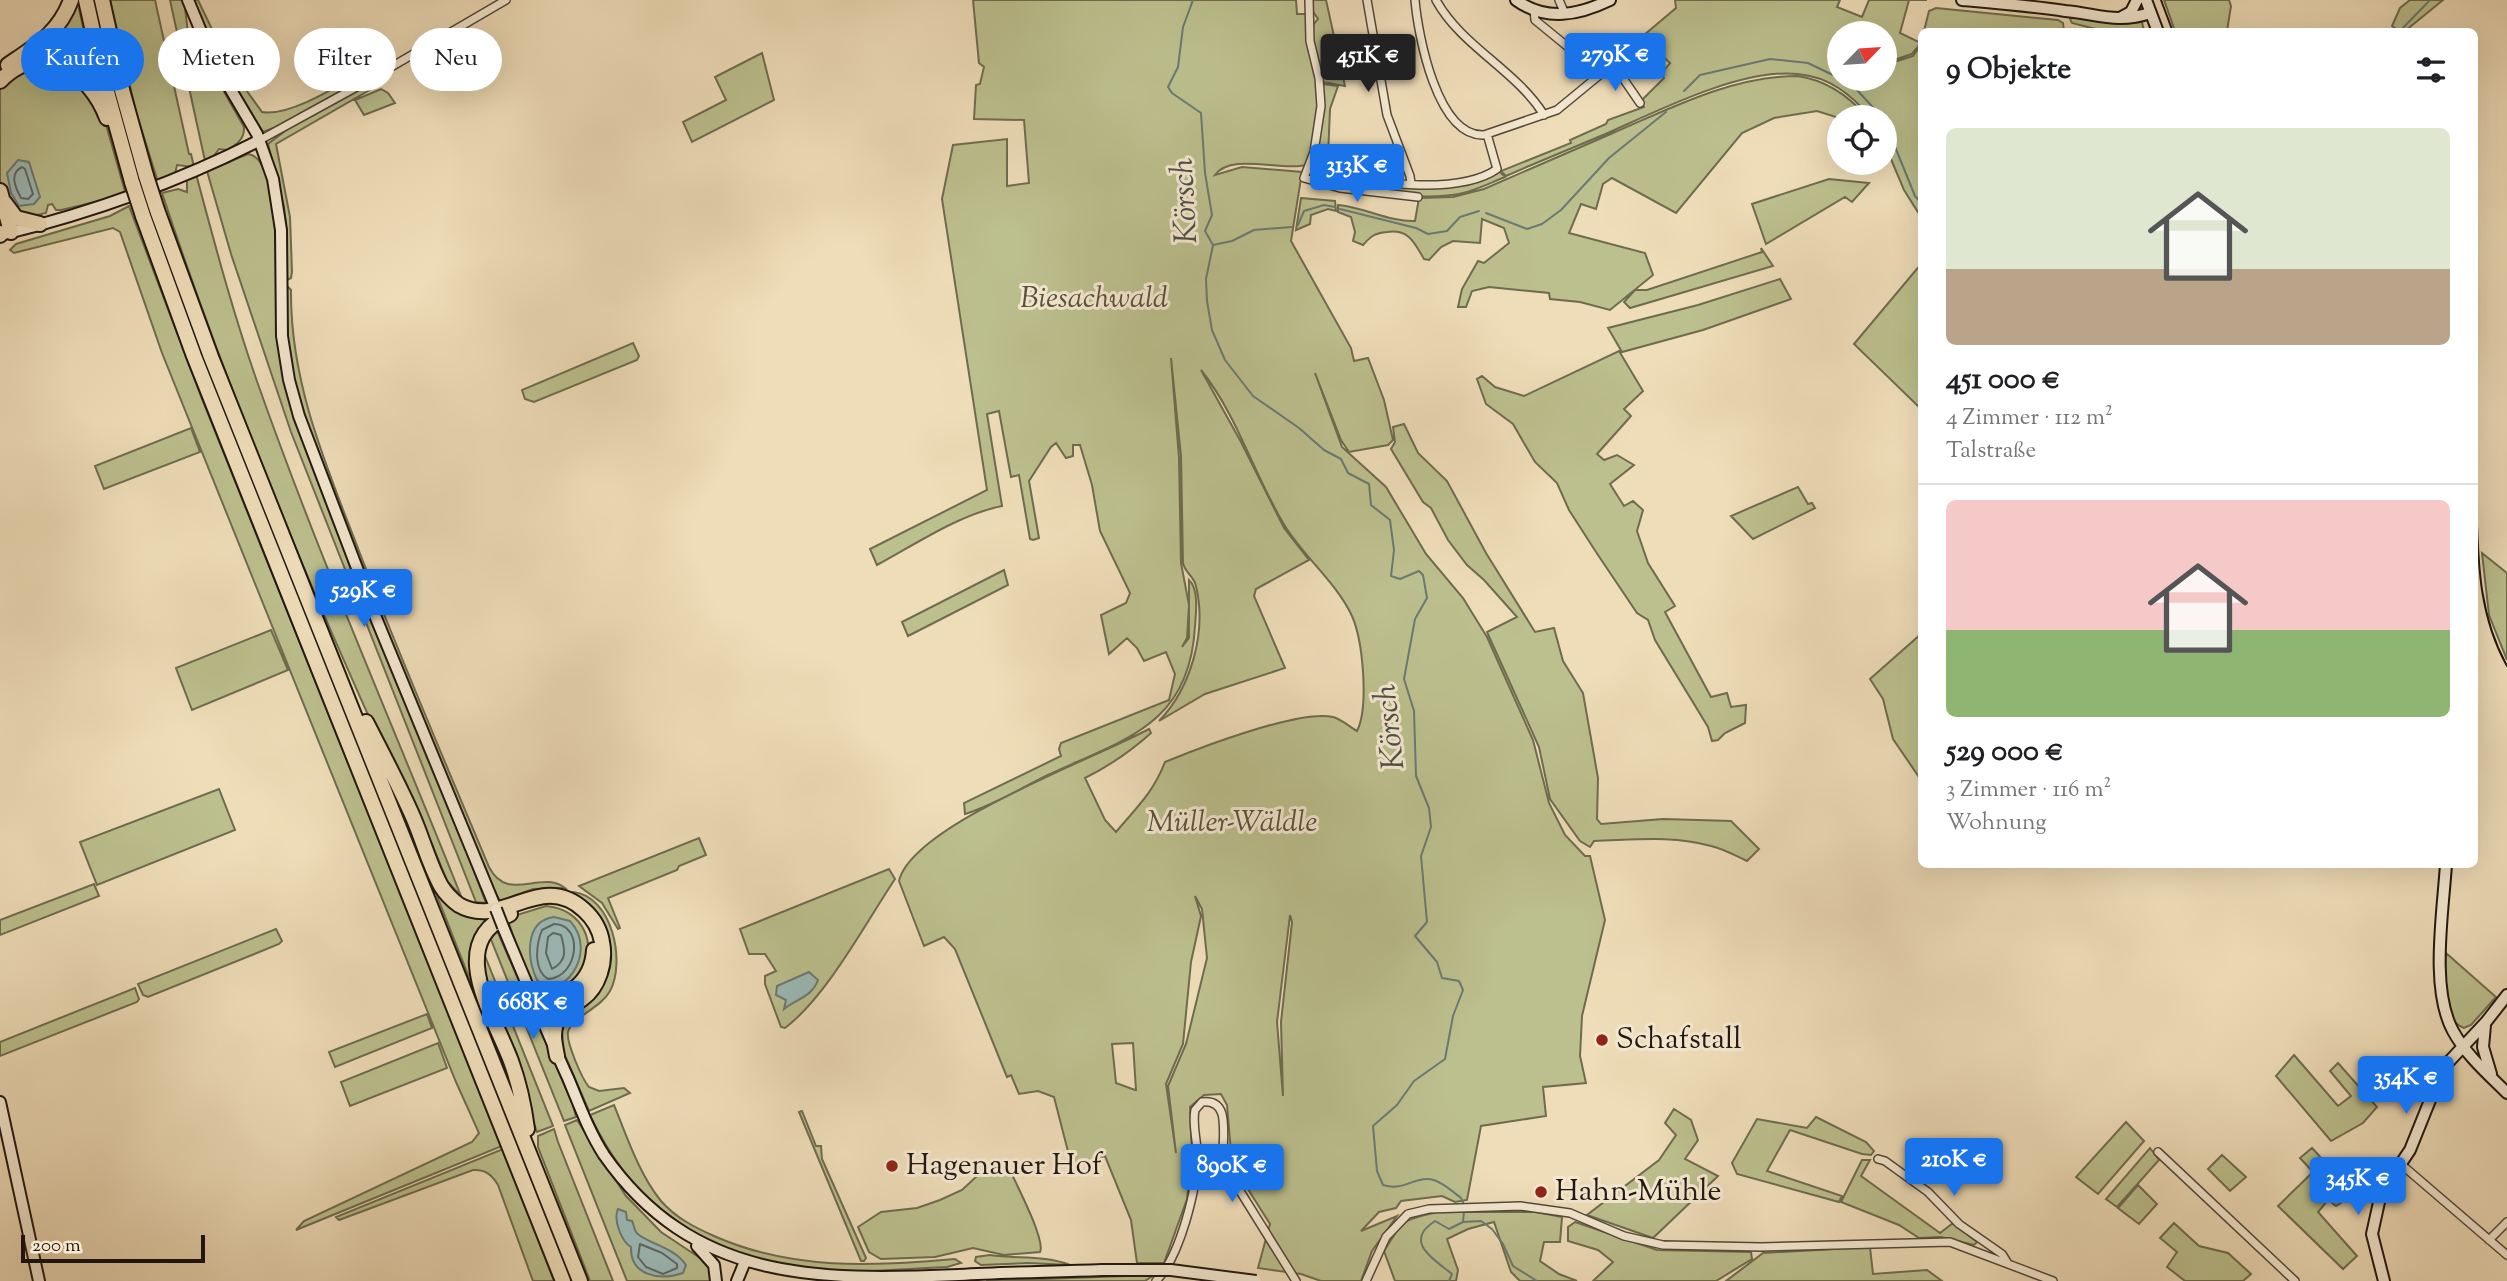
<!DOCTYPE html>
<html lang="de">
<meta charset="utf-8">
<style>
body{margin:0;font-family:"Sorts Mill Goudy",serif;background:#f2f2f2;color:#202124;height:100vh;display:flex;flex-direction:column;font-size:26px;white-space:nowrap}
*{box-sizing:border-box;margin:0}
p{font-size:23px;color:#757577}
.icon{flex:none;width:38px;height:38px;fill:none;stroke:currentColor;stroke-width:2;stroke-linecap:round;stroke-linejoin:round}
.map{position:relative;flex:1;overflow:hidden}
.side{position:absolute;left:1918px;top:28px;width:560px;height:840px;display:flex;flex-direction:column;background:#fff;border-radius:10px;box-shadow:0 7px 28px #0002}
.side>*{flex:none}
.hud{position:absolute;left:21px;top:28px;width:665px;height:63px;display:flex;gap:14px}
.needle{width:46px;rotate:65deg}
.tools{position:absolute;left:1827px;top:21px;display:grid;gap:14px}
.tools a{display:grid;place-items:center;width:70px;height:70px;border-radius:50%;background:#fff;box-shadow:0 7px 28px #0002;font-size:35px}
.scale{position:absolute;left:21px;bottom:18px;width:184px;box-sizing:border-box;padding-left:7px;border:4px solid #211710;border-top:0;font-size:19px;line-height:24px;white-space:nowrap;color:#211710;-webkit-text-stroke:5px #f5e9d2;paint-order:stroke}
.price{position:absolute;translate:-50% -60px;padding:0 16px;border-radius:7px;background:#1a73e8;color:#fff;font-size:23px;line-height:46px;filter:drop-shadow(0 2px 4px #0008)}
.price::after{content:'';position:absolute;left:50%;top:42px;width:21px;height:16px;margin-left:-10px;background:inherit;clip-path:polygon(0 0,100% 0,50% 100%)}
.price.active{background:#222;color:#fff}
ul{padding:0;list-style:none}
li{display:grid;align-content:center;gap:14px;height:371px;padding:0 28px}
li+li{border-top:2px solid #e0e0e0}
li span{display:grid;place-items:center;height:217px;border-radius:10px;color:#555}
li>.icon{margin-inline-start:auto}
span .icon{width:126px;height:126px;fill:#fffc;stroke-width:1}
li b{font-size:30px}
h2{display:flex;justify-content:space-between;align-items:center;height:84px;padding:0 28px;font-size:30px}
.pill{padding:0 24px;border-radius:32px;background:#fff;box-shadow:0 7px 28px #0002;font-size:24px;line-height:63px}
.pill.active{background:#1a73e8;color:#fff}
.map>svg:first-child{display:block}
</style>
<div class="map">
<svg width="2507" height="1281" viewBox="0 0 2507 1281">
<rect width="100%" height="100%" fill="#efddb9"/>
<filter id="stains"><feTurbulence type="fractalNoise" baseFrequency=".00286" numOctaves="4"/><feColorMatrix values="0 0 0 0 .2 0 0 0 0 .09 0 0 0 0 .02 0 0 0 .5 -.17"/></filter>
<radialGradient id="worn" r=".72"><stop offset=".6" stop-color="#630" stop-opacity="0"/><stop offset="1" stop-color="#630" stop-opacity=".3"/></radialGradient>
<path fill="#bcc08e" stroke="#6e6c4f" stroke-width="2" fill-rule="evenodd" d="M77,0L96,84V86L82,74L22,63Z
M110,0H155L189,154H191L194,167L177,165L175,174L158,182L136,112Z
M170,0H184L188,33L196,35L209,65L244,127C245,139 236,145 227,150L219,149L213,157L205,161Z
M192,0H198L231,69L262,112C290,117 341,84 366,70H372V73L279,126L263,132L220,62Z
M973,0H1296L1297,14H1306C1314,64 1328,117 1306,165C1282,172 1231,152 1215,175L1242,167L1302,172L1291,241L1351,348L1354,361L1368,358L1384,400L1393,440L1388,445L1349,452L1341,440L1315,373L1342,447L1386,487L1426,554L1463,598L1487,637L1533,740L1549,803L1565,835L1585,856H1590L1605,920L1582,1016L1580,1056L1586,1083L1543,1087L1546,1116L1481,1126L1467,1200L1455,1202L1442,1196L1401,1201L1396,1208L1379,1212L1361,1231L1397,1216L1372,1251L1361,1281H1321L1301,1274L1258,1268L1270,1224L1232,1164L1227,1105L1221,1094L1204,1095L1190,1107L1192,1153L1187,1199L1164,1263H1137L1131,1220L1105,1156L1072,1167L1054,1097L1038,1091L1019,1094L1011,1075L1007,1077L955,949L944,937L924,946L899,881C912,825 1096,758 1149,729L1151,733C1130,752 1111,765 1085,778L1105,820L1116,832C1137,807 1153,793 1165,762C1199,748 1300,709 1333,717C1341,719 1350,727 1357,731C1369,707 1363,641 1352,616C1336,582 1304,557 1285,526C1254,476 1238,416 1201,370L1241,442L1284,528L1309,560L1256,589L1254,596L1285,668L1205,694L1159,721C1191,688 1207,632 1196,586C1194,576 1185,573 1183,563L1181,456L1171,358L1179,458L1181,563L1189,605L1187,638L1182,647L1189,638V580C1199,589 1196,613 1195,626C1190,725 1125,739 1048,775C1021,788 992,806 965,814L964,803L1061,756L1059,749L1061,743L1169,700L1175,674L1166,652L1144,661L1137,648L1127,638L1109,654L1101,615L1126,603L1130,593L1100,531L1092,485L1080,445H1073V456L1066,458L1056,443L1051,447L1029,481L1039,538L1033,540L1030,539L1019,475L1011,477L999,411L987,414L1002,506C958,515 916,544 877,565L870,549L987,490L942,199L953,145L1007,139V186L1029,183L1024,120L974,119L976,85L980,84L984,67L979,63ZM1195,896L1202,909L1207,958L1186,1044L1168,1086L1176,1153L1166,1084L1183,1044L1191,962L1201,916ZM1290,915L1292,922L1281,1022L1283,1096L1277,1022ZM1133,1043L1136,1090H1135L1116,1083L1112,1044Z
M1312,0H1326L1345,86L1323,82L1313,45L1312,26L1318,19L1312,10Z
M1675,0H1840L1837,7L1862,17L1869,0H1927H1909L1900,33L1921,43L1912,54L1885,63V33H1839V79H1885V65L1913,56L1921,45V217L1904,190L1885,145V117H1870C1851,94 1829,77 1798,74C1743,68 1661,109 1610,132C1575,147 1540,161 1506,176L1501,171L1571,143L1570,140L1606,124L1608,120L1644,107L1641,101L1664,78L1662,73L1670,63L1656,50L1648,59L1640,51L1619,68L1612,62L1676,8Z
M2164,0H2229L2231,6L2227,31H2175Z
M2410,0H2443L2405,31H2399L2392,26L2400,8Z
M1936,8L2058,20L2063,23L2064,31H1924L1929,11Z
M2072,15L2120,24L2142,22L2144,31H2103L2072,23L2070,19Z
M762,53L774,100L692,142L683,122L726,100L715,77Z
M37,66L74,75L105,121L126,195L61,210H56L52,204L48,205L46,213L24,218L8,203L0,181V86L8,78Z
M1797,76C1826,80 1848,95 1867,117L1839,118L1817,111L1774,118L1742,133L1676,213L1612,178L1603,184L1596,209L1581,204L1569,233L1645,253L1653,275L1610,310L1580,302L1550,299L1549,293L1489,287L1472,291L1466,307H1458L1462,289L1478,261L1484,263L1509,243L1504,228L1482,219L1480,243L1453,241L1441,247L1429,260L1424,259C1414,242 1409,229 1387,232C1375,233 1371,236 1363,245L1353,241L1355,232L1351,217L1338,212V205C1364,207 1389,222 1415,221L1419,198L1453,197L1484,189C1527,170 1570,152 1613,133C1671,108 1733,76 1797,76Z
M375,81L380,84L276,144L290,217L292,272L291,278L285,281L287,236L284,207L268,144L289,128Z
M1323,84L1338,86L1330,109L1328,157L1325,158L1317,151Z
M381,89L388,93L395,103L364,115L355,100Z
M248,154C282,157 276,290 277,318C277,334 280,350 282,366L486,903L476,902L291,432L231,254L207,171Z
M1315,158L1335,170L1432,188L1499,171L1505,177C1490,183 1475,191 1459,194C1414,202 1353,189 1309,177Z
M196,174C215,245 234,317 259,387C322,565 395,730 461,896L447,881L432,844L428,845C328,633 235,414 162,193L178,189L187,192V178Z
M1829,179L1869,183L1852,202L1845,197L1766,244L1752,204Z
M1301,198L1335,201L1336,211L1328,209L1311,215L1310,224L1296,230Z
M129,206L202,399L502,1146L296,1230L304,1221L472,1142L479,1133L456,1082L162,353L120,232L113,228L14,253L10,250L16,244L110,216Z
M1761,248L1773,266L1630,308L1624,302L1635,290H1647L1762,252Z
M1921,264V409L1854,344Z
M1780,279L1791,299L1703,330L1622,352L1608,328L1698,305Z
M287,286L291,290C290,383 326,465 359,551C400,657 445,762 489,867C508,904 541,869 565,888L533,889L500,901L492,887L400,668L297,397L287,348Z
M633,343L639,356L637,360L534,402L525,399L522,390Z
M1619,351L1643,391L1624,409L1631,416L1597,454L1604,460L1617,455L1634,465L1610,484L1624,506L1633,501L1643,510L1637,531L1648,563L1675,606L1665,612L1711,697L1727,693L1731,707L1746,705L1745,723L1725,733L1718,740L1712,741L1708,727L1655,640L1648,620L1637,613L1596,552L1569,510L1557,483L1535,462L1513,424L1486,404L1477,379L1482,376L1495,387L1524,396Z
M1404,424L1418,453L1447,481L1486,553L1535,632L1554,628L1563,661L1583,693L1598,778L1597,819L1601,824L1663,819L1731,821L1759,849L1747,861C1736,856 1724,849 1711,846C1673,835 1633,840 1594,841L1590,847L1580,841L1550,799L1539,747L1487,632L1517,617L1484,580L1467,565L1448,540L1431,508L1423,502L1391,449L1395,442L1393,427Z
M191,428L200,452L104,489L95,466Z
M1798,487L1808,504L1812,503L1815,508L1753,539L1731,516Z
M2482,553L2507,573V660L2489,615Z
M1004,570L1008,585L908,636L902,622Z
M271,630L288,670L192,710L176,668Z
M1921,634V780L1893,739L1883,699L1870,679Z
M391,779C405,809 430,890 455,906C499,935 561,861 594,927C601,941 603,959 596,973C590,987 580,996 566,1003L565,1000C582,992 594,978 597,960C608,876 471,892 472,961C472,993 505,1054 516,1087L513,1089Z
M219,789L235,830L97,885L80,842Z
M699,838L706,855L679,866L677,870L608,898L620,928L618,929L602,903L579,886Z
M889,869L895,879C865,924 827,996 785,1028L781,1027L765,984V976L776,971L765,954H749L740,929Z
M94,884L99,896L0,935V920Z
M573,892C612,896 626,961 610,991C601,1008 572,1017 568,1032C566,1042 582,1079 589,1087L599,1091L624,1088L630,1093L589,1111L560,1044L557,1031L607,949L567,895Z
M546,906C584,909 600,947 579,978C573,987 556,992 546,997C527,991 514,935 507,918Z
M495,926L573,1105L576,1117L564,1121L488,932Z
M276,929L282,941L279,944L148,997L143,995L138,984Z
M481,946L553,1126L537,1132L486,993Z
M2446,953L2496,997L2471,1025L2464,1028C2439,1019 2446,974 2446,953Z
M135,988L139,999L137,1002L0,1056V1042Z
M427,1014L432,1028L335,1067L329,1052Z
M438,1043L447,1068L350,1106L341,1082Z
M2294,1055L2338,1106L2351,1096L2330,1071L2338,1063L2377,1107L2363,1123L2331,1141L2276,1076Z
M614,1105C627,1137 639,1174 661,1201C676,1218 694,1227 714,1236C793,1271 871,1266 955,1259L961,1263L947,1267C893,1269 830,1277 777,1265C687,1245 627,1195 590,1115Z
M1674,1109L1691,1120L1698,1140L1685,1159L1718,1176L1653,1238L1587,1215L1659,1160L1676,1135L1665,1123Z
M802,1111L816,1146H821L822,1159L866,1258L864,1261H861L799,1112Z
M1816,1117L1866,1142L1874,1151L1871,1155L1862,1154L1790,1130L1767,1171L1842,1196L1839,1202L1737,1174L1732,1163L1757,1119L1807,1128Z
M577,1120L626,1196L661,1232L709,1264L712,1281H627L565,1125Z
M2126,1122L2144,1141L2098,1194L2076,1177Z
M554,1129L558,1142L613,1281H590L538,1147V1136Z
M2150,1148L2159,1160L2117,1207L2106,1199Z
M2312,1148L2345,1184L2341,1188L2347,1199L2336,1206L2328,1200L2318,1212L2357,1256L2343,1269L2278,1206L2313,1172L2300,1158Z
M503,1149L554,1281H533L498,1185C492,1175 485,1169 473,1170L339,1220L336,1217Z
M2222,1155L2246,1177L2230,1191L2208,1169Z
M1862,1160H1870L1861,1176L1940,1233L1953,1223L1977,1242L1974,1245L1941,1237L1919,1238L1899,1225L1841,1202Z
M1003,1166H1008C1015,1182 1046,1240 1040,1252L1004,1255L973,1248L935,1257L881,1259L869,1252L858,1227L881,1212L917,1208L940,1200L962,1190L978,1175Z
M2138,1185L2157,1204L2139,1224L2118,1208Z
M1437,1212H1536L1562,1217L1560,1242H1544L1540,1261L1559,1274L1577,1281H1520L1511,1272L1494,1222L1468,1229L1447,1239L1458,1270L1456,1281H1395L1384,1251C1404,1220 1399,1221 1437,1212Z
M1575,1222L1657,1250L1751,1252L1752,1259L1716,1281H1593L1613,1262L1598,1250L1568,1241V1227Z
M2174,1223L2199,1246L2228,1253L2251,1274L2243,1281H2185L2167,1267L2177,1252L2160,1238Z
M1870,1247L1873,1274L1927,1270L1942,1281H1726L1763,1253Z
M990,1255C1017,1259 1045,1255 1070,1265L1028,1263L981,1265L975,1261L976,1257Z
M1154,1275L1145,1281H986Z"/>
<path fill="#9cbab7" stroke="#6b7974" stroke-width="2" d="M18,160L29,162L40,197L34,204L19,206L11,193L7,173Z
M554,917L570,921C600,953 560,1005 537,980C527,959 524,921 554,917Z
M809,972L818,980C812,997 796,999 784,1009L786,1000L776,995L777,986Z
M618,1209L626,1212L627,1220L632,1221C634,1225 634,1229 636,1232C642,1242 674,1246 686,1265L683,1273C660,1281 630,1276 631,1247C621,1241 613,1219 618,1209Z"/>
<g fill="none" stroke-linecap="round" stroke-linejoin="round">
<path stroke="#5e6864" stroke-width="2" d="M22,167L25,169L33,194L28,199L21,198C15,187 9,173 22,167Z
M554,924C584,924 579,977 548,979C533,970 536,945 542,930Z
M553,933L561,935C565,950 568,960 552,969L546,953L548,937Z
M640,1244L662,1253L677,1264V1268L663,1274L646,1267L638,1257Z"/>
<path stroke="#6b7974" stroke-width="2" d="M1193,0L1183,27L1178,67L1168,87L1172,93L1201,113L1205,173L1212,215L1205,231L1213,245L1206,279L1207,301L1212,330L1225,360L1253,396L1299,428L1324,450L1341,459L1348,473L1369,484L1371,505L1390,520L1394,550L1391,576L1400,579L1419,571L1423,575L1427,598L1415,619L1404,679L1414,711L1416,776L1429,808L1431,827L1421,856L1427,922L1415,936L1437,962L1442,978L1459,981L1463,990L1453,1016L1445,1059L1414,1081L1397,1105L1373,1126L1377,1171L1383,1185C1403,1191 1411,1179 1427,1179C1439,1179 1452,1191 1461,1198L1464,1205
M2399,32L2430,0
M1841,79L1847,82
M1856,89L1882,117
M1684,91L1700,75L1770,59L1808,63L1839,78
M1885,122L1915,196L1922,204
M1340,209L1416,228L1428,234L1447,231L1460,217L1479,211
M1486,213L1527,229L1542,224L1561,210L1609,158L1666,112
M1298,225L1304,211L1324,205L1335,207
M1213,245L1232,241L1254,230L1292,227
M1463,1222L1481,1221L1492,1229L1503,1244L1513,1266L1537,1281
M1449,1281L1452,1274C1435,1260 1402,1242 1435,1221L1449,1229L1463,1222L1464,1211"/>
<g stroke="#54483a" stroke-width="10">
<path id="street" d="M1309,0L1310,41L1319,78L1321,106L1314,152L1304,178L1340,188L1418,197
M1367,0L1387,115L1410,176L1411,184
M1415,0C1418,35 1437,137 1484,135L1557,110L1602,73L1608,64
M1436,0C1461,46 1516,70 1544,115
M1559,0L1565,14
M1534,10L1535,20L1568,47L1616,68L1640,103
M260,140L362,84L506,0
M1314,152C1323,159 1331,167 1341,171C1378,187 1463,193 1497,169L1487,134
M2158,1152L2295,1281
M1878,1159L1885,1161L1928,1192L1959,1224L2002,1254L2007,1262
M2402,1165L2507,1255
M2489,1240L2507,1222
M1156,1281C1180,1257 1198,1187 1197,1153C1197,1139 1192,1124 1195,1110L1202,1102C1236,1098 1218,1147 1225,1167L1296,1281
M1366,1281L1386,1237L1408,1214L1429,1209L1520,1206L1570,1213L1624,1236L1663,1245L1761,1247L1950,1242L2053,1281"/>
</g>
<g stroke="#211710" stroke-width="14">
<path id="secondary" d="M188,0L212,58L257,134L273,179L281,230L282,336L289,380L299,416L376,618L496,909
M1516,0C1546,22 1579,15 1610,0
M1962,0C1996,3 2031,6 2065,11C2098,14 2117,24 2150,13
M2146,0L2158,32
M2120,18L2131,12L2137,0
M4,234C93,212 178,182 260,140
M2446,864C2443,913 2430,989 2453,1031C2466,1055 2488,1074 2507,1093
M503,927C524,977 545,1028 568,1078C579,1104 588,1130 604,1155C692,1281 816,1281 959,1275C1007,1272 1054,1272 1102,1270
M2485,1025L2483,1047L2491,1074
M0,1102L39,1281
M697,1246L714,1265L716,1281
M737,1281L744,1264
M2384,1281L2372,1234L2381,1193L2410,1150L2443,1068L2486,1022L2507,995"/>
</g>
<g stroke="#211710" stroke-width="18">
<path id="highway" d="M86,0L104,81L132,182
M102,0L122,90L146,176
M8,65C36,46 59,33 71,0
M0,81C41,39 90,72 107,118
M0,191L11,232
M4,202L16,218L40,224
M157,210L211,357L580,1281
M143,216L194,356L563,1281
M0,233V235
M366,722C382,753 399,785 413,817C423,840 429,864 441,886C446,894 452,900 459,905C502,930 540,870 584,910C594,919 600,930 602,942C606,962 599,987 582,999C572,1006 560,1012 556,1024C552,1034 555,1045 557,1056
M510,914C444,943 494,1015 511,1061C519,1083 524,1106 527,1129
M536,1007C566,996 592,986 594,950"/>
</g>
<use href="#street" stroke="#f5e9d2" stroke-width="7"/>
<use href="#secondary" stroke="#f5e9d2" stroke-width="10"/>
<use href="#highway" stroke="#efddb9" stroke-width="14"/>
<path stroke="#211710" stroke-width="2" d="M2161,0L2173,32
M2474,463C2480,534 2471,601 2507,666"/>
<g stroke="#211710" stroke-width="14" stroke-linecap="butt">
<path id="secondary-bridge" d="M496,909L503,927
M1102,1270H1171L1256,1281"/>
</g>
<g stroke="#211710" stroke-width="18" stroke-linecap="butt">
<path id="highway-bridge" d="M146,176L157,210
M132,182L143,216"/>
</g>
<use href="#secondary-bridge" stroke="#f5e9d2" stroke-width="10"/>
<use href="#highway-bridge" stroke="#efddb9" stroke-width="14"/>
</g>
<g fill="#8f2418" stroke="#f5e9d2" stroke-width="2.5">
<circle cx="1602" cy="1040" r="7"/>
<circle cx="892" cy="1166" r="7"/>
<circle cx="1541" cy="1192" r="7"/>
</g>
<g text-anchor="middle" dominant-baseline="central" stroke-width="6" stroke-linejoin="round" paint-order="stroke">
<g font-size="30" font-style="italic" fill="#57523c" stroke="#f5e9d2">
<text x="1094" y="299">Biesachwald</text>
<text x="1232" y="823">Müller-Wäldle</text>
</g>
<g font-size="30" fill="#211710" stroke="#f5e9d2" text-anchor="start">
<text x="1616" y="1040">Schafstall</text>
<text x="906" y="1166">Hagenauer Hof</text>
<text x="1555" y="1192">Hahn-Mühle</text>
</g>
<g font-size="32" font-style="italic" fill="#4c504a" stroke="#f5e9d2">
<text transform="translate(1186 201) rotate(-93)">Körsch</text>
<text transform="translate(1391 727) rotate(-96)">Körsch</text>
</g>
</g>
<rect width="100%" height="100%" filter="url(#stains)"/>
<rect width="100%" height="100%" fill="url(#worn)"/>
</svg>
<div class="tools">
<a><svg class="needle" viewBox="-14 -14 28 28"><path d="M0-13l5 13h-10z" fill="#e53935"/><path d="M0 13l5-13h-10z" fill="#757577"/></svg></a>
<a><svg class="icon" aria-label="locate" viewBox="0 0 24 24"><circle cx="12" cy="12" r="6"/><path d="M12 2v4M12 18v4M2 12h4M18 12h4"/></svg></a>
</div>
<div class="scale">200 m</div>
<b class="price" style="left:1615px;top:93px">279K €</b>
<b class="price active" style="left:1368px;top:94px">451K €</b>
<b class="price" style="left:1357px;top:204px">313K €</b>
<b class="price" style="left:364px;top:629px">529K €</b>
<b class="price" style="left:533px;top:1041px">668K €</b>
<b class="price" style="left:2406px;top:1116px">354K €</b>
<b class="price" style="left:1954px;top:1198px">210K €</b>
<b class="price" style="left:1232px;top:1204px">890K €</b>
<b class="price" style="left:2358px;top:1217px">345K €</b>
<div class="hud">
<a class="pill active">Kaufen</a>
<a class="pill">Mieten</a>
<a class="pill">Filter</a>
<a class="pill">Neu</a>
</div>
<section class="side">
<h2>9 Objekte<svg class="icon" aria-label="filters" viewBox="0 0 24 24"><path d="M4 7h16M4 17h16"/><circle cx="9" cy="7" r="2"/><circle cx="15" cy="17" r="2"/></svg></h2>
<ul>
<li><span style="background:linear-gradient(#dfe7d0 65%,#b9a48a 0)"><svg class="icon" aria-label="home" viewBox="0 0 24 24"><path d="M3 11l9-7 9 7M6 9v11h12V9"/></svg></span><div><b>451 000 €</b><p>4 Zimmer · 112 m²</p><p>Talstraße</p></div></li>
<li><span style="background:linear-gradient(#f6c9c9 60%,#8fb573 0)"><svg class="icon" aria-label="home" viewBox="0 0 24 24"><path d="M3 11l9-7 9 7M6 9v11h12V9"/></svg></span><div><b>529 000 €</b><p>3 Zimmer · 116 m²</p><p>Wohnung</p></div></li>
</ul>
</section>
</div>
